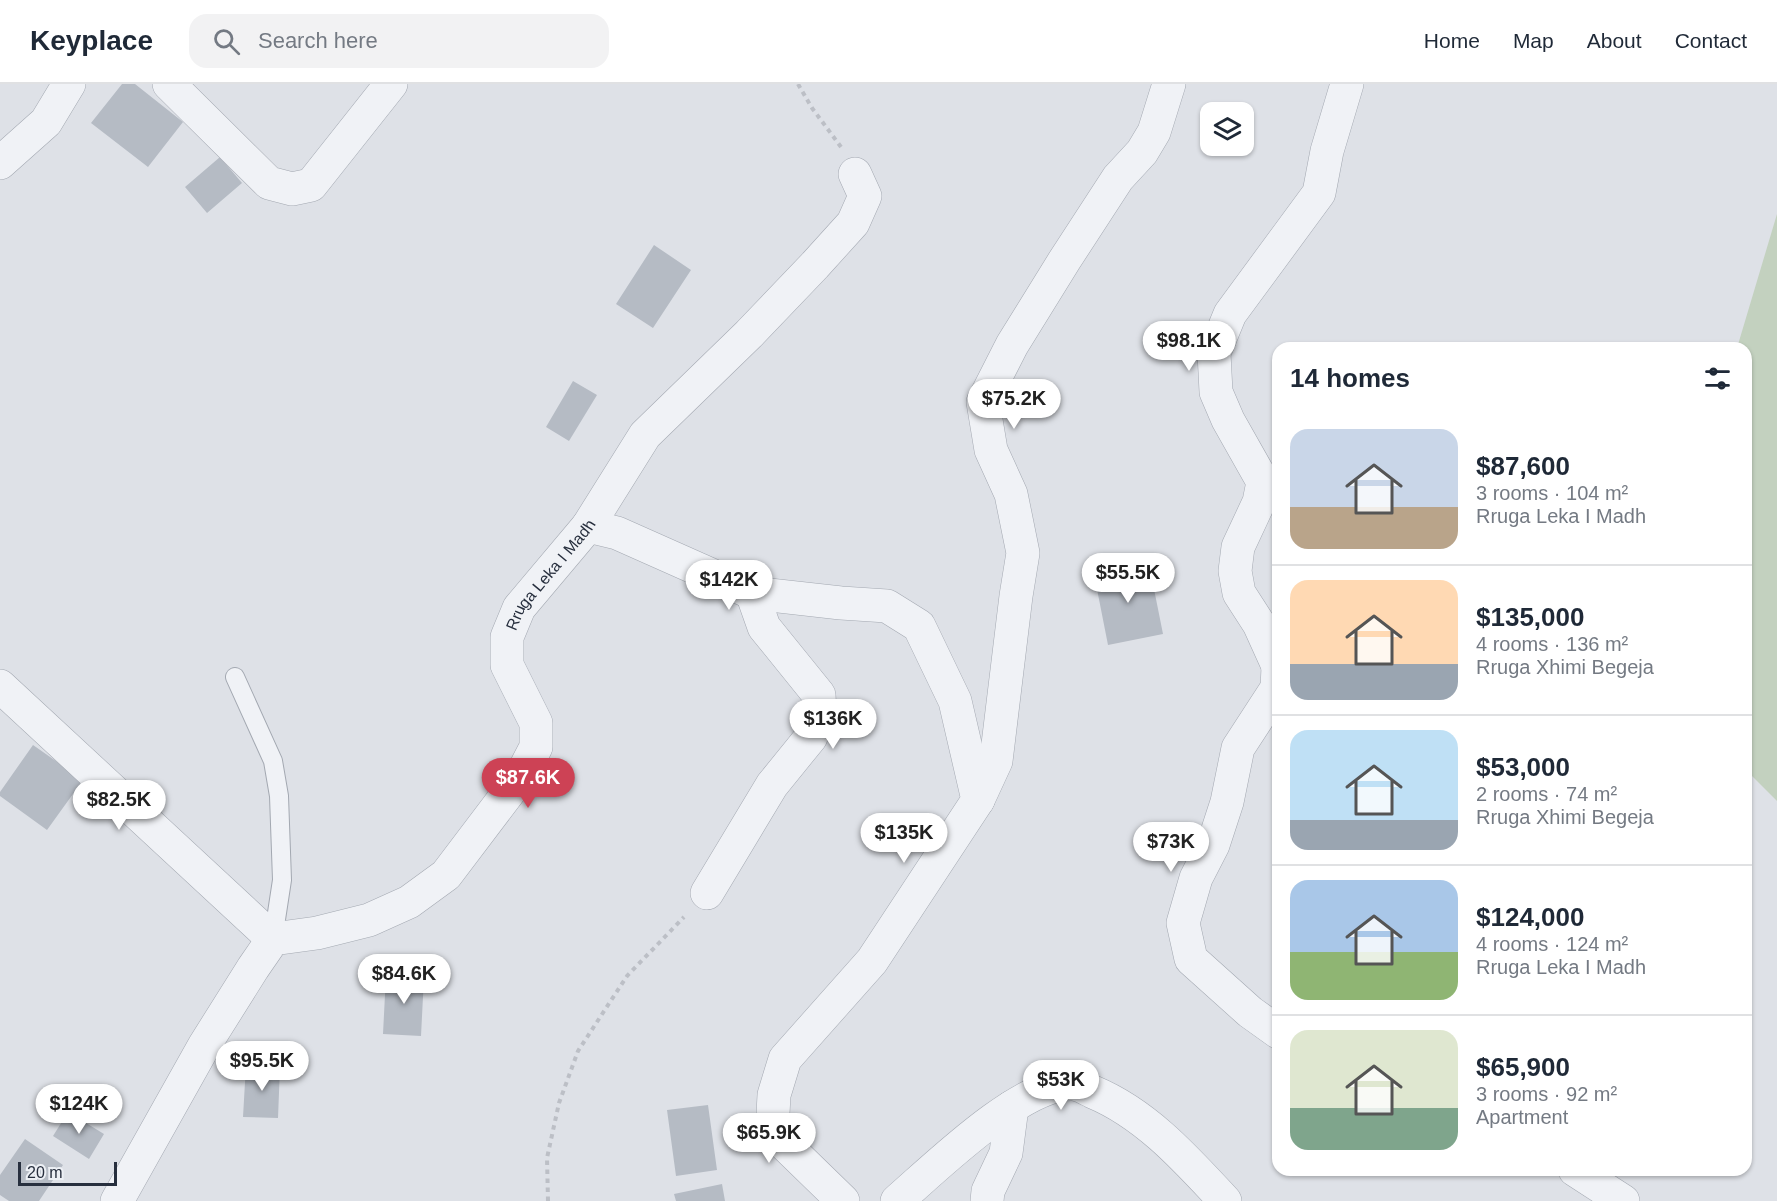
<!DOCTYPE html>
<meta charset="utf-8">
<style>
body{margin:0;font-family:Helvetica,sans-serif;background:#f2f2f3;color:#1f2937;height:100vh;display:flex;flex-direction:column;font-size:22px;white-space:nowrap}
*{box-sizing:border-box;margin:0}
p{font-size:20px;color:#747a83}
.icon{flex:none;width:33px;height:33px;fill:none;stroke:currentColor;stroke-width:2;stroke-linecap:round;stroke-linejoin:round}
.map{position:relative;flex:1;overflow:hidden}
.panel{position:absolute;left:1272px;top:258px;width:480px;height:834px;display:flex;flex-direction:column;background:#fff;border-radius:18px;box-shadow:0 2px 4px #0004}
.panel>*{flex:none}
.tools{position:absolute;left:1200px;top:18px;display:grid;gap:12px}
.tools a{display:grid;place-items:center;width:54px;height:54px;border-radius:12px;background:#fff;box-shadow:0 2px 4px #0004;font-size:30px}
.scale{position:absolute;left:18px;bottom:15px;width:99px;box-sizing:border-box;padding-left:6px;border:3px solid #272f3e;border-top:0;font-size:16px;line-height:21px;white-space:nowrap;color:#272f3e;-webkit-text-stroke:4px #edf0f5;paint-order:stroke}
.price{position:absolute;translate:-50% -51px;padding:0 14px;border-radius:21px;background:#fff;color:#222;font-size:20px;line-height:39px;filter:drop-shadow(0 2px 3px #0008)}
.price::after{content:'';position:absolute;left:50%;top:36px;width:18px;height:14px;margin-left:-9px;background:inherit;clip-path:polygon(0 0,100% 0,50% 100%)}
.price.on{background:#cd4255;color:#fff}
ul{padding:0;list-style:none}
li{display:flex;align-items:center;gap:18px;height:150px;padding:0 18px}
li+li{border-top:2px solid #e0e1e3}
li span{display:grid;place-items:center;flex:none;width:168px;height:120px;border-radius:18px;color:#555}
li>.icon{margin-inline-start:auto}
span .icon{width:72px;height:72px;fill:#fffc;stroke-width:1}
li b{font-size:26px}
h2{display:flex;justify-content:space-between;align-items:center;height:72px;padding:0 18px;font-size:26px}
header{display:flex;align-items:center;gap:36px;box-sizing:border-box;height:84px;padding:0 30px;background:#fff;border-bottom:2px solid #e0e1e3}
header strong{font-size:28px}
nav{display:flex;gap:33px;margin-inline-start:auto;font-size:21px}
.search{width:420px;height:54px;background:#f2f2f3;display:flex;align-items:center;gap:15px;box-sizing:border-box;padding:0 21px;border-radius:18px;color:#747a83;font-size:22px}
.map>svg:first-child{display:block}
</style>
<header>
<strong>Keyplace</strong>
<div class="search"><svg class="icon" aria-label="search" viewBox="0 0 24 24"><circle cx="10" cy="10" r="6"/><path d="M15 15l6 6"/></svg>Search here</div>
<nav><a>Home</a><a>Map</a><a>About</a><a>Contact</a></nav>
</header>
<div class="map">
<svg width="1777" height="1117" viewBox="0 0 1777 1117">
<rect width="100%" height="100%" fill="#dee1e7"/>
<path fill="#c3d1bf" d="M1777,130V717L1746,686V264H1737Z"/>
<path fill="#b5bbc4" d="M122,0H135L183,38L148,83L91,39Z
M220,73L242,99L207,129L185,103Z
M654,161L691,186L653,244L616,220Z
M573,297L597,311L569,357L546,343Z
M1149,480L1163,550L1108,561L1094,490Z
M33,661L83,696L47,746L0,712V708Z
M386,891L424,893L421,952L383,950Z
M246,981L280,983L278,1034L243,1033Z
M708,1021L717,1086L676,1092L667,1026Z
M68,1028L104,1050L89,1075L53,1052Z
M25,1055L63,1081L39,1117H9L0,1111V1091Z
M722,1100L725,1117H676L674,1110Z"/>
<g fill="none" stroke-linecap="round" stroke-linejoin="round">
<g stroke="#a3a8b1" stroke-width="20">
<path id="service" d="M235,593L273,677L279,712L282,796L273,855"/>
</g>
<g stroke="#a3a8b1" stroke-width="34">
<g id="minor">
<path d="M169,0L269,99L292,105L311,101L391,0"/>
<path d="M0,79L46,38L69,0"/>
<path d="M588,442L617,449L752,509L841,519L887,522L919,542L955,617L978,716L872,877L785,975L774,1011L772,1048L843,1117"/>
<path d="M1278,582L1259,540L1239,509L1235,487L1238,463L1259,418L1263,398L1228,336L1216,308L1214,269L1230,230L1319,109L1327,67L1347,0"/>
<path d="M1278,583L1277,604L1238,664L1227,718L1213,761L1196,794L1183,839L1191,875L1250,928L1278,948"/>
<path d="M0,602L273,855"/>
<path d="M978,716L996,677L1016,512L1023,469L1011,410L991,366L983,318L1012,261L1064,177L1118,94L1142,68L1154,48L1169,0"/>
<path d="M707,809L772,701L811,653L820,628L819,611L764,543L752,509"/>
<path d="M1575,1086L1623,1117"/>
<path id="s1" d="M117,1117L204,962L253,884L273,855L317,849L369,836L409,818L446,791L521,692L536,663V639L507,581V553L519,524L588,442L645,351L749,250L815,181L853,139L865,112L855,90"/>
<path d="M897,1117C935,1084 1021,999 1072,1000C1079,1000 1087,1005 1093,1008C1146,1030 1186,1075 1225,1117"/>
<path d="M987,1117L988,1107L1006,1069L1012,1023"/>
</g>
</g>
<path stroke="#bcbfc6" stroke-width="4" stroke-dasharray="4.5 4.5" stroke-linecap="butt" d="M798,0L812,24L841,63
M548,1117L547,1074L559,1019L578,967L627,892L684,833"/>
<use href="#service" stroke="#f0f2f6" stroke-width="18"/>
<use href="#minor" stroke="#f0f2f6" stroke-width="33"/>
</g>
<g text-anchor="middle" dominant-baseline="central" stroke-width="5" stroke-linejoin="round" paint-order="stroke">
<g font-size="16" fill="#272f3e" stroke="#edf0f5">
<text stroke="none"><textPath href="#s1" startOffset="843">Rruga Leka I Madh</textPath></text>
</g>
</g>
</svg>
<div class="tools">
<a><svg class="icon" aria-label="layers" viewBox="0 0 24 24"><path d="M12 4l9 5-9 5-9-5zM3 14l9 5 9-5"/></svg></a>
</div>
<div class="scale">20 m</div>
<b class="price" style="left:1189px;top:288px">$98.1K</b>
<b class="price" style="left:1014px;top:346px">$75.2K</b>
<b class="price" style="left:1128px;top:520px">$55.5K</b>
<b class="price" style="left:729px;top:527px">$142K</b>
<b class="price" style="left:833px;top:666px">$136K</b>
<b class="price on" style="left:528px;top:725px">$87.6K</b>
<b class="price" style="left:119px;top:747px">$82.5K</b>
<b class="price" style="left:904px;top:780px">$135K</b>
<b class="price" style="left:1171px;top:789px">$73K</b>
<b class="price" style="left:404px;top:921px">$84.6K</b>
<b class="price" style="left:262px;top:1008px">$95.5K</b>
<b class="price" style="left:1061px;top:1027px">$53K</b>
<b class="price" style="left:79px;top:1051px">$124K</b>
<b class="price" style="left:769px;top:1080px">$65.9K</b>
<section class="panel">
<h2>14 homes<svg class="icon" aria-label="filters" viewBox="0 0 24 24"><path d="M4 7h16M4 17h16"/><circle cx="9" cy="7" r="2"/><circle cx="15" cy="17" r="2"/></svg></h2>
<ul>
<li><span style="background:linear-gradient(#c9d6e8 65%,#b9a48a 0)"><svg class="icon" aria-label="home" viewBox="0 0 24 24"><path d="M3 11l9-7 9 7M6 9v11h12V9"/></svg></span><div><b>$87,600</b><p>3 rooms · 104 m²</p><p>Rruga Leka I Madh</p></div></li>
<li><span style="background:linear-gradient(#ffd9b3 70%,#9aa5b1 0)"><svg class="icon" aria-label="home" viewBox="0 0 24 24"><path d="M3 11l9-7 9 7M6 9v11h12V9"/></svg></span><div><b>$135,000</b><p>4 rooms · 136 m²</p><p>Rruga Xhimi Begeja</p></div></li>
<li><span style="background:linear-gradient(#bfe0f5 75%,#9aa5b1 0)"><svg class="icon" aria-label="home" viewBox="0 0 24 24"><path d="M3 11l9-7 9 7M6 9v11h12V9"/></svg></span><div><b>$53,000</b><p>2 rooms · 74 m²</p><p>Rruga Xhimi Begeja</p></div></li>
<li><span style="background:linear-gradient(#a9c7e8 60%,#8fb573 0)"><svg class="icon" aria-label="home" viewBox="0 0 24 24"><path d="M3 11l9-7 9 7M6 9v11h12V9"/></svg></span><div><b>$124,000</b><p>4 rooms · 124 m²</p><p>Rruga Leka I Madh</p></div></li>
<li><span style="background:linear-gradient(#dfe7d0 65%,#7fa58c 0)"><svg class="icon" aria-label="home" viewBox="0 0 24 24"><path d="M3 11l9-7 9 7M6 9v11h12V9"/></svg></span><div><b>$65,900</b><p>3 rooms · 92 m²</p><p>Apartment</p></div></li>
</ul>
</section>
</div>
